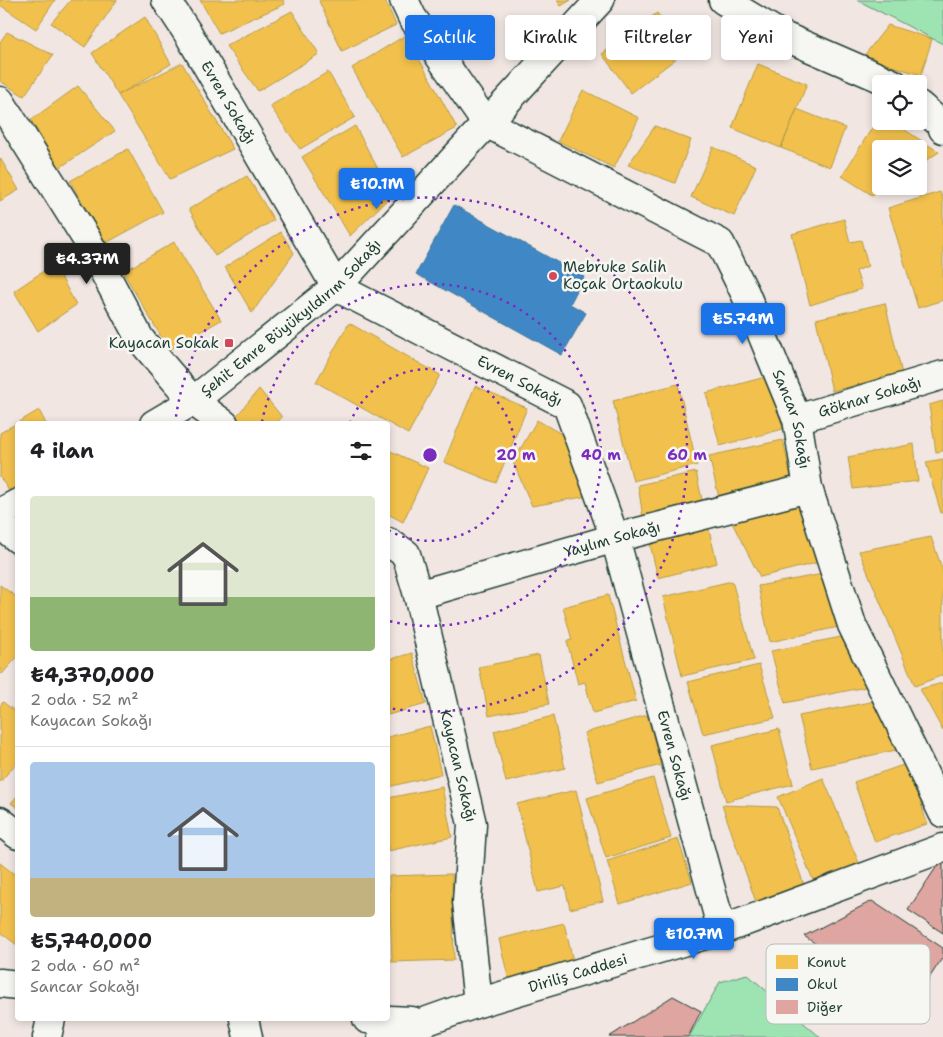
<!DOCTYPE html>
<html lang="tr">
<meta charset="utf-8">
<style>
body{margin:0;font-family:"Shantell Sans",sans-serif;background:#f2f2f2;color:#202124;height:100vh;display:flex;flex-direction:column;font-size:19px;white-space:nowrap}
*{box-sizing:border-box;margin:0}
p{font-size:16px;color:#757577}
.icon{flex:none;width:28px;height:28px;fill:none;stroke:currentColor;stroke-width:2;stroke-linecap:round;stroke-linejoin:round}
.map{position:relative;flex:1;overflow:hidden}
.panel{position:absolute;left:15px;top:421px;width:375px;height:600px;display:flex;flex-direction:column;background:#fff;border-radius:5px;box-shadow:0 2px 8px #0003}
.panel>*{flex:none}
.banner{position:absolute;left:405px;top:15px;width:462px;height:45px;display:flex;gap:10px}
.controls{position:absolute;left:872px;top:75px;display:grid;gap:10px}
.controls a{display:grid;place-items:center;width:55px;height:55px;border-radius:5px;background:#fff;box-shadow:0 2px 8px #0003;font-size:25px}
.price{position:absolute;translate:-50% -42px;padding:0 11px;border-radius:5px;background:#1a73e8;color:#fff;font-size:16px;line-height:32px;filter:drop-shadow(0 1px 2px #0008)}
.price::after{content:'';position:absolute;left:50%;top:30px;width:15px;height:11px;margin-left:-8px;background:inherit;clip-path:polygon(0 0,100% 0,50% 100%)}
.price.current{background:#222;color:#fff}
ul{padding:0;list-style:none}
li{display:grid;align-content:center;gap:10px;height:265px;padding:0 15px}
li+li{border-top:1px solid #e0e0e0}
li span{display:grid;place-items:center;height:155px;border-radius:5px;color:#555}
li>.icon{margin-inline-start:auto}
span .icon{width:90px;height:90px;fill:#fffc;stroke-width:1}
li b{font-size:21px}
h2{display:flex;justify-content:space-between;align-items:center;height:60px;padding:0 15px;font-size:21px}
.chip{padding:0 18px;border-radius:5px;background:#fff;box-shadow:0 2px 8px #0003;font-size:18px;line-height:45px}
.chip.current{background:#1a73e8;color:#fff}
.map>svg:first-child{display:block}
</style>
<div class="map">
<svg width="943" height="1037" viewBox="0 0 943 1037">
<rect width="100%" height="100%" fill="#f1e6e2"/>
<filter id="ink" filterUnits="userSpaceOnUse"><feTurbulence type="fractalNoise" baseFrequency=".02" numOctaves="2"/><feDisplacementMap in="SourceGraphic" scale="10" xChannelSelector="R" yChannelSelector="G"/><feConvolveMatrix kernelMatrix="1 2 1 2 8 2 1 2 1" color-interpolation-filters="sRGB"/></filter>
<g filter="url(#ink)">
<path fill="#9ee4b2" stroke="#5e9073" d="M857,0H943V44Z
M747,974L820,1037H689L720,982Z"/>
<path fill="#f2c14e" stroke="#b39946" d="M0,0H55L36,29L0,5Z
M71,0H117L85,47L51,23Z
M200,0H283L285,4L219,33Z
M321,0H385L396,25L342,51L319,1Z
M557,0H571L561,6Z
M292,11L319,54L258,91L226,46Z
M657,13L686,51L631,93L602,54Z
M145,17L171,64L118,95L92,53Z
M888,25L932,39L921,75L863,57Z
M7,32L53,55L24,96L0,81V42Z
M406,35L457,128L403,157L352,68Z
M182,63L233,149L170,179L118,95Z
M758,64L807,84L781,148L732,128Z
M328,72L355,117L300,149L270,106Z
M78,86L115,131L59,168L31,120Z
M583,90L639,118L614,168L558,141Z
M797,109L845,128L830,167L781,148Z
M880,115L881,121H891L939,152L919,165V149H881V186H886L872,195L842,176Z
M355,126L392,195L350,236L302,157Z
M655,126L691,140L675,183L628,165Z
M713,147L756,166L734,216L691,197Z
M128,149L163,212L106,243L70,181Z
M0,158L19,190L0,201Z
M247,176L274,220L215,256L189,209Z
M940,192L943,200V300L918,308L888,208Z
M844,219L850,242L861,240L868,266L856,271L862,289L810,305L792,234Z
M281,232L294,253L252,313L225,267Z
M174,242L221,320L169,350L123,272Z
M54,264L76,305L38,331L14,291Z
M885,303L902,374L832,391L816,319Z
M349,323L440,375L408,434L316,382Z
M769,376L783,429L720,446L706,393Z
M678,384L697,465L633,481L613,401Z
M475,386L527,408L496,483L444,462Z
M259,389L282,417L276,424H242L235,418Z
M943,401V451L936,452L929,405Z
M39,410L46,424H18L17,503L0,477V433Z
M537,420L563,435L594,495L532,506L513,462Z
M783,440L793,487L720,502L709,456Z
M914,444L918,481L853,489L848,457Z
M388,450L428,468L403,522L388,514Z
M943,459V513H941L926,462Z
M696,472L704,509L644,524L638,485Z
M803,494L820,562L760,577L728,515Z
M708,526L717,563L658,578L649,540Z
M931,537L943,571V675L915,686L859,551Z
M823,574L843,626L770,642L758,586Z
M732,581L754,660L682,676L663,597Z
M0,585L18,598V656L2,674L0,672Z
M608,595L636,701L593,713L585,682L578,684L567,641L572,640L563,607Z
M841,637L871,686L785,703L771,651Z
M412,653L426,704L388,715V660Z
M539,655L549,704L489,716L479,667Z
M759,665L775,718L703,734L688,682Z
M943,683V731L920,689Z
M875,701L901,749L812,768L799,716Z
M3,702L18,714V761L0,782V706Z
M647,715L661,765L598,782L584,733Z
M553,716L565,768L506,782L494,731Z
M430,726L441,774L388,787V737Z
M779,729L793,784L726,801L712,745Z
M909,763L927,824L875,842L854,782Z
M653,778L671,838L606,858L587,798Z
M823,778L859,863L814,882L778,797Z
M442,787L452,837L388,851V798Z
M576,790L603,901L570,909L565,886L538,892L517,804Z
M18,795V808L11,803Z
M722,805L777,807L805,888L757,905Z
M678,839L692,882L620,904L607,861Z
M0,863L18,877L17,945L0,932Z
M452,874L454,960L392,962L389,876Z
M564,923L574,965L509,981L499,939Z"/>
<path fill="#3f88c5" stroke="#35729a" d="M454,205L584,277L570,304L586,313L562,355L416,274Z"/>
<path fill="#dfa5a0" stroke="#1f3d34" d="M943,857V933L908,910Z
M872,901L943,948V957L910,1007L804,936Z
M673,996L701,1011L688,1037H609Z"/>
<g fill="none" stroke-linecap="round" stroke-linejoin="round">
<g stroke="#1f3d34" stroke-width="31">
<g id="street">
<path id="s1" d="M166,0L189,35L336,287L567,405L615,538L722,930"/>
<path id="s2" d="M404,0L412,17L486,123L720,243L745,293L797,419L808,488L852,625L943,813"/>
<path d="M723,0L781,35L894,84"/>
<path d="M0,101L86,238L140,339L193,401L224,424"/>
<path d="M919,105L942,125L943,129"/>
<path id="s3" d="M797,419L943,375"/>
<path d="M0,524L18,539"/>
<path id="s4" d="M388,542L406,554L418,595L472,824L467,902L478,1003"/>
<path id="s5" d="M418,595L615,538L808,488"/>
<path d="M0,821L18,835"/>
</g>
</g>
<g stroke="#1f3d34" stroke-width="31">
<g id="secondary">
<path id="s6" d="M154,424L193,401L336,287L600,0"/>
<path d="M0,513L18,503"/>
<path d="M0,983L18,985"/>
<path d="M244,1019L248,1037"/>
<path d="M367,1019L412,1021"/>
<path d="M47,1037L51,1019"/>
<path id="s7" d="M382,1037L478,1003L722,930L943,848"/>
</g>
</g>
<use href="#street" stroke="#f6f6f2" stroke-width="28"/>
<use href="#secondary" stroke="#f6f6f2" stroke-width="28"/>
</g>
</g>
<g fill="none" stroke="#7b2cbf" stroke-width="2.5" stroke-dasharray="2.5 5">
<path d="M350 423A86 86 0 1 1 388 530"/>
<path d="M262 422A171 171 0 1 1 389 621"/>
<path d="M175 424A257 257 0 1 1 388 708"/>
</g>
<g fill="#d1495b" stroke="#f6f6f2" stroke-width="2">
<circle cx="553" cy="276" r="5"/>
<rect x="224" y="338" width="10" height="10" rx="2.5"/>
</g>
<g text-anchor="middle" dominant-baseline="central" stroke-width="5" stroke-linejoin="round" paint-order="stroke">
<g font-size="15" fill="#1f3d34" stroke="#f6f6f2">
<text stroke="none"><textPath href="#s1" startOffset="120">Evren Sokağı</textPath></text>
<text stroke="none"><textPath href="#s6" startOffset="174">Şehit Emre Büyükyıldırım Sokağı</textPath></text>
<text stroke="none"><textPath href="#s1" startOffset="540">Evren Sokağı</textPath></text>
<text stroke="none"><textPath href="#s3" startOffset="76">Göknar Sokağı</textPath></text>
<text stroke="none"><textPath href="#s2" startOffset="602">Sancar Sokağı</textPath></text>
<text stroke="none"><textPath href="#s5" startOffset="202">Yaylım Sokağı</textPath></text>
<text stroke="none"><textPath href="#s1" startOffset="960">Evren Sokağı</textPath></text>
<text stroke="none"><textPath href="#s4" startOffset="240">Kayacan Sokağı</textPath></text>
<text stroke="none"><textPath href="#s7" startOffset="206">Diriliş Caddesi</textPath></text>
</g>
<g font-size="15" fill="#1f3d34" stroke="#f6f6f2" text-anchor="start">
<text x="563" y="267">Mebruke Salih<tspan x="563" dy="17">Koçak Ortaokulu</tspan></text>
<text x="219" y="343" text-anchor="end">Kayacan Sokak</text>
</g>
</g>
<rect x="766" y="944" width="164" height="80" rx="8" fill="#f6f6f2" stroke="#b6beb9" stroke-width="1"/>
<rect x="776" y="955" width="22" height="14" fill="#f2c14e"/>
<rect x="776" y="978" width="22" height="13" fill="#3f88c5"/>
<rect x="776" y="1000" width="22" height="14" fill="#dfa5a0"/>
<g font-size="14" fill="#1f3d34">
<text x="807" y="967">Konut</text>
<text x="807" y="989">Okul</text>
<text x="807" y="1012">Diğer</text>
</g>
<circle cx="430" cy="455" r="8" fill="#7b2cbf" stroke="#f6f6f2" stroke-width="2.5"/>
<g font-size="15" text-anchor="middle" font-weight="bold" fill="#7b2cbf" stroke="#f6f6f2" stroke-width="5" stroke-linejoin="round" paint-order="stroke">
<text x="516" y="460">20 m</text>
<text x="601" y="460">40 m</text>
<text x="687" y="460">60 m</text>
</g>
</svg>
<div class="controls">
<a><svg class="icon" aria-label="locate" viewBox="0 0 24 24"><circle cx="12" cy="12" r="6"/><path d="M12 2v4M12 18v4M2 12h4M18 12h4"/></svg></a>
<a><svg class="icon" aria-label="layers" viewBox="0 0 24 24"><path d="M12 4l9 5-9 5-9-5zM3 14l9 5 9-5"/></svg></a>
</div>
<b class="price" style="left:377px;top:210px">₺10.1M</b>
<b class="price current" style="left:87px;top:285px">₺4.37M</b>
<b class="price" style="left:743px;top:345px">₺5.74M</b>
<b class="price" style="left:694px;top:960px">₺10.7M</b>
<div class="banner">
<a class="chip current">Satılık</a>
<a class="chip">Kiralık</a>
<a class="chip">Filtreler</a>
<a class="chip">Yeni</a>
</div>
<section class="panel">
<h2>4 ilan<svg class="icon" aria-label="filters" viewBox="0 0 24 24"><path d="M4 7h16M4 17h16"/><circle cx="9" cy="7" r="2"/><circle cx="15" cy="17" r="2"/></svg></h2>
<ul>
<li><span style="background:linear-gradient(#dfe7d0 65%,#8fb573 0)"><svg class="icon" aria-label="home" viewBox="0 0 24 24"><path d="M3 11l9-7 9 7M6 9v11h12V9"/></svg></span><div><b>₺4,370,000</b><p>2 oda · 52 m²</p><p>Kayacan Sokağı</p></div></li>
<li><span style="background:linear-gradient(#a9c7e8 75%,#c2b280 0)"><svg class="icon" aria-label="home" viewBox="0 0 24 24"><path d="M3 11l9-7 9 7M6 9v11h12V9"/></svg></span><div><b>₺5,740,000</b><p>2 oda · 60 m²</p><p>Sancar Sokağı</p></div></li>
</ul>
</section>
</div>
